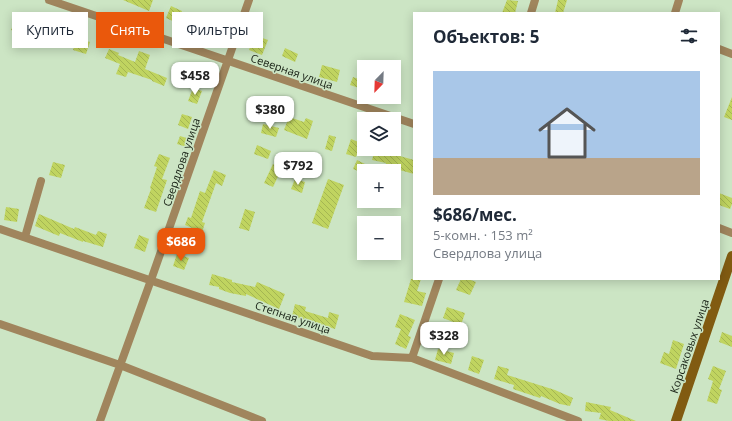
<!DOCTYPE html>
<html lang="ru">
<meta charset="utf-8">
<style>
body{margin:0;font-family:"Open Sans",sans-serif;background:#f6f6f7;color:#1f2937;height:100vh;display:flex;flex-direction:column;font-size:15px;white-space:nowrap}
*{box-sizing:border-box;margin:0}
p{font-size:13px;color:#747a83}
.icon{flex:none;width:22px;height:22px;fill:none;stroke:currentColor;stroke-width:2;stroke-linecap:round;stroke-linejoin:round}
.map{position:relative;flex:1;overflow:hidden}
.side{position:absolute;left:413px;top:12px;width:307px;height:268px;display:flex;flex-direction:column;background:#fff;border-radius:0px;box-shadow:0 2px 10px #0003}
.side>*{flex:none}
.banner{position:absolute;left:12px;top:12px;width:341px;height:36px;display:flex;gap:8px}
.needle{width:26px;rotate:203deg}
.fabs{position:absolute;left:357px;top:60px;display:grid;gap:8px}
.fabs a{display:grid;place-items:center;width:44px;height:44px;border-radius:0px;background:#fff;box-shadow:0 2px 10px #0003;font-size:20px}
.price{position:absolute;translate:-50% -34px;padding:0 9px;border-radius:8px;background:#fff;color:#222;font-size:13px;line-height:26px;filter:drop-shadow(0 1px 2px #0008)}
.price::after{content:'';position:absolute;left:50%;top:24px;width:12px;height:9px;margin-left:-6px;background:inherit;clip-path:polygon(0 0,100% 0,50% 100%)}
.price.selected{background:#ea580c;color:#fff}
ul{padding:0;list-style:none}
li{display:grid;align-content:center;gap:8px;height:212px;padding:0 20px}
li span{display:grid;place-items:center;height:124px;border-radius:0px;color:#555}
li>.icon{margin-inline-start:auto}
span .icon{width:72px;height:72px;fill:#fffc;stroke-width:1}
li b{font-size:17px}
h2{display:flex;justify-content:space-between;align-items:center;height:48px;padding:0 20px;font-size:17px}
.pill{padding:0 14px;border-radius:0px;background:#fff;box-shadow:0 2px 10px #0003;font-size:14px;line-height:36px}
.pill.selected{background:#ea580c;color:#fff}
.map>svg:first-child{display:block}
</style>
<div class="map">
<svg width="732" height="421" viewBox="0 0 732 421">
<defs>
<pattern id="building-back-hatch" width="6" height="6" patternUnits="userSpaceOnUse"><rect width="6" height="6" fill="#c0d460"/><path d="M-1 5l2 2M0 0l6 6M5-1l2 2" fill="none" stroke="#a4b652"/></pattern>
</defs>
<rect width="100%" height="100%" fill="#cce5c4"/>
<path fill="url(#building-back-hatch)" d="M123,0H153L149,11Z
M507,0L518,1L515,13H502Z
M558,0H567L563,13H555Z
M171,6L182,11L177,23L166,18Z
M16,17L28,22L23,36L11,30Z
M206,21L221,26L216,39L201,33Z
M47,26L60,31L55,45L42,40Z
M254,35L268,40L262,55L249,50Z
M77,38L90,42L86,54L73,50Z
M285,48L298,54L295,62L282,56Z
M109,49L119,53L118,55L135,62L139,51L150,55L145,69L167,78L164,86L152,81V80L128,72L126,77L116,74L120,64L105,58Z
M322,65L340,70L337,82L319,77Z
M353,77L364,81L362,89L350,85Z
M193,88L202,91L197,104L188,101Z
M732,97V120L724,117Z
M182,114L192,117L188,129L178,125Z
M289,117L304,122L306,118L313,121L307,139L284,130Z
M263,124L279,128L276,137L261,133Z
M329,135L336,137L332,151L325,149Z
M180,136L193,140L190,148L177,144Z
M351,139L361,143L356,157L346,154Z
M257,145L271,151L268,159L254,154Z
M375,149L414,160V174L396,169L395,171H383L386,163L372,160Z
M159,154L170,158L162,179L167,180L156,212L144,208L151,189L150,188L157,167L154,166Z
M357,160L367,165L363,173L353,169Z
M53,162L65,165L61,178L49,175Z
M273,164L282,168L273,187L264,183Z
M214,170L226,175L222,186L216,183L202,222L205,223L202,232L185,225L188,217L191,218L200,191L205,193Z
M295,179L305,182L302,193L291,189Z
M328,179L344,185L328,229L312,223Z
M719,193L732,198V204L730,209L719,205Z
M6,207L19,209L17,222L4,220Z
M245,209L255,212L249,231L239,228Z
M39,214L74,229L75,227L96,235L98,231L107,234L103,247L83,241V242L60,233L59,236L35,226Z
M139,235L149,239L145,252L134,248Z
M177,254L189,258L184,270L173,266Z
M212,274L232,280V282L255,287L257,282L285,294L279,309L246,294V296L230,293L219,289V287L209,285Z
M411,279H421L417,291L426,293L422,306L404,302Z
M461,279H468L476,282L470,295L456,290Z
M295,304L306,307L305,311L328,318L329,312L339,315L335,329L292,316Z
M447,307L465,313L461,325L443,318Z
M400,314L415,320L408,336L411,337L406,349L395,344L401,329L395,327Z
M722,332L732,336V347L719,342Z
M673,340L684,344L676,369L660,363L664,352L669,354Z
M438,349L454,353L451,364L435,360Z
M472,356L484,360L479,374L468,370Z
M498,366L509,369L507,375L555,390L573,398L570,406L560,404L541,396L540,398L513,389L514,385L494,379Z
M713,366L726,371L719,389L722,390L717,404L707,401L713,381L708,379Z
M586,402L611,407L610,410L636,421H609L599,419L601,413L585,411Z"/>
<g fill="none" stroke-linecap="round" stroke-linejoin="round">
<path stroke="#a0855d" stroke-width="8" d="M49,0L414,124
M531,13L535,0
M675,13L679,0
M719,49L732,54
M719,228L732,233
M0,229L372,356L412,358L578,421
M25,237L41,181
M0,324L120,365L262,421
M412,358L439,279
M100,421L151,280L249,0"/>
<path stroke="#815b11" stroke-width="10" d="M676,421L732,256"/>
</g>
<g text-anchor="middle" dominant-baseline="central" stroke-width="3" stroke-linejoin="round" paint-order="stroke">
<g font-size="11" fill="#172014" stroke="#cce5c4">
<text transform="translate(292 71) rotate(19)">Северная улица</text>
<text transform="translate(181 162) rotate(-71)">Свердлова улица</text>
<text transform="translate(293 317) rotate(19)">Степная улица</text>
<text transform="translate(689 346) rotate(-71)">Корсаковых улица</text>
</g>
</g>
</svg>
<div class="fabs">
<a><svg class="needle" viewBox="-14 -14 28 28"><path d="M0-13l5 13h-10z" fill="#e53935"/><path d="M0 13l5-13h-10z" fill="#747a83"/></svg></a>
<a><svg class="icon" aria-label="layers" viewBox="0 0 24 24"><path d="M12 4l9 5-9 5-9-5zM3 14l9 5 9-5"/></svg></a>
<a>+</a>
<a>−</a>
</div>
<b class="price" style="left:195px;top:96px">$458</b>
<b class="price" style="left:270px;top:130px">$380</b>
<b class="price" style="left:298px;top:186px">$792</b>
<b class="price selected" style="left:181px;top:262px">$686</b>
<b class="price" style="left:444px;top:356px">$328</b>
<div class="banner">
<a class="pill">Купить</a>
<a class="pill selected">Снять</a>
<a class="pill">Фильтры</a>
</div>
<section class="side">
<h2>Объектов: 5<svg class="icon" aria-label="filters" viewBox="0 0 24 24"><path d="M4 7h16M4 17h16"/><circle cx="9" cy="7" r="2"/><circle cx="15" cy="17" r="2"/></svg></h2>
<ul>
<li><span style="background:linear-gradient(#a9c7e8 70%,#b9a48a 0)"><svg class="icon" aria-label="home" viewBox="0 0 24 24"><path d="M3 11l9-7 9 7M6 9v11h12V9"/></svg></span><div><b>$686/мес.</b><p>5-комн. · 153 m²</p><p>Свердлова улица</p></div></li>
</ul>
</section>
</div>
